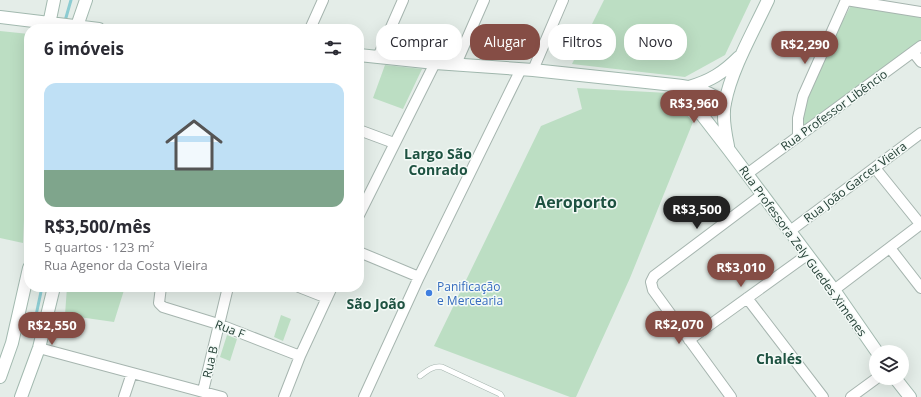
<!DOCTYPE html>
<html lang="pt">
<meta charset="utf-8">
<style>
body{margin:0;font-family:"Open Sans",sans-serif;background:#f7f7f7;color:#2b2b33;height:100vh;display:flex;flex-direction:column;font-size:15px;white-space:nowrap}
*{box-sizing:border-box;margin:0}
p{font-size:13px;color:#7c7c81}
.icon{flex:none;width:22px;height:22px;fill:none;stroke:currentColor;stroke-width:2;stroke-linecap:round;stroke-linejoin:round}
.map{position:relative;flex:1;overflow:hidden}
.sheet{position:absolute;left:24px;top:24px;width:340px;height:268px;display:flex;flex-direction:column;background:#fff;border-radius:16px;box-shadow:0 4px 16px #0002}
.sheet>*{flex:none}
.top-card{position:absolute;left:376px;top:24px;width:380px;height:36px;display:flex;gap:8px}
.buttons{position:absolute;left:869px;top:345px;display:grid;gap:8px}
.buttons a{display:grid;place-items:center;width:40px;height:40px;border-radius:50%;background:#fff;box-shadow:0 4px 16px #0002;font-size:20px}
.price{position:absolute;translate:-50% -34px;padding:0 9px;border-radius:14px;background:#854d45;color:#fff;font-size:13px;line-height:26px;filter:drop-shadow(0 1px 2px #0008)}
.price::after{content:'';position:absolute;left:50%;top:24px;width:12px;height:9px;margin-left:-6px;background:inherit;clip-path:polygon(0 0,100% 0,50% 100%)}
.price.current{background:#222;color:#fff}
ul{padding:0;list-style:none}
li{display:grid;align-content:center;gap:8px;height:212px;padding:0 20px}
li+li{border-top:1px solid #e1e1e2}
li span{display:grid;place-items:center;height:124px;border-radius:12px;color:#555}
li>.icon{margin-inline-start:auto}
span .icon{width:72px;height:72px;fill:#fffc;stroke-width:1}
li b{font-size:17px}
h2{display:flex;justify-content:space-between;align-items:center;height:48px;padding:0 20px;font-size:17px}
.chip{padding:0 14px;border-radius:16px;background:#fff;box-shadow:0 4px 16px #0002;font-size:14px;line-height:36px}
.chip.current{background:#854d45;color:#fff}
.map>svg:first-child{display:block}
</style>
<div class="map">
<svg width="921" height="397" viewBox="0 0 921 397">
<rect width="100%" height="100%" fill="#e4ede8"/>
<path fill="#bcdec3" d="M604,0H751L725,55L685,77L572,64Z
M854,0L921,12V40L804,125L802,110L813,75Z
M0,31L29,34V103L23,243L0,238Z
M385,65L422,69L403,109L373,98Z
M577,88L668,93L693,122L630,278L576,397H570L434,346L541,126L582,109Z
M67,287H125L114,322L65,315Z
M281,315L291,319L283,341L274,337Z
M227,335L237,339L230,361L220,357Z"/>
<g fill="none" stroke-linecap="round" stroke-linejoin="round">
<path stroke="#8cccd2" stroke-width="3" d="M65,21L71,0
M35,320L42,287"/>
<g stroke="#a6b5af" stroke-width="6">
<path id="lane" d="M420,376C428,370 432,366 442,367L500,394L502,397"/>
</g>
<g stroke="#a6b5af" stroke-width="12">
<path id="street" d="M846,0L921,12
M310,29L323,0
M913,52L921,62
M378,57L403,0
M456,64L484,0
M533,70L563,0
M359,130L394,143
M798,137V118L803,96L846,0
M875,168L921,225
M747,174L921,46
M359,215L435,63
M790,231L921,133
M890,248L921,288
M359,252L419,277
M161,287L159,303L163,307L218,324L300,356
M299,287L327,298
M834,290L921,224
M747,298L823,397
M689,340L807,255
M39,348L222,397
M203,391L228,287
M124,397L132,373
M284,397L300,356L332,287
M364,397L419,277L521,69
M731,397L653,290L651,282L654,276L763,194
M851,397L877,378"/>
</g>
<g stroke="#a2b9af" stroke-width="14">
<path id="secondary" d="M0,17L99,29
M48,29L54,0
M76,29L86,0
M359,55L435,63L533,70L674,85C693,87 710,91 725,104
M674,85L695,106L729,150L834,290L877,352
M689,87C710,81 723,73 739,57
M728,146C725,132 722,116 725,103C731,70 754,30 768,0
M0,377L12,343L29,268
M895,378L910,397
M21,397L39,348L54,287"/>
</g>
<use href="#lane" stroke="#fff" stroke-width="5"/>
<use href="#street" stroke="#fff" stroke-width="10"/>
<use href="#secondary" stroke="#fff" stroke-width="12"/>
</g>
<circle fill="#3f7fe0" stroke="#f4faf7" stroke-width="1.5" cx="429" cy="293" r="4"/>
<g text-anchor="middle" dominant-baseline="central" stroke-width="3" stroke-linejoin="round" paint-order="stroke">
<g font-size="12" fill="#233f35" stroke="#f4faf7">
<text transform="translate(834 110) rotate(-36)">Rua Professor Libêncio</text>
<text transform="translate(855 182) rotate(-37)">Rua João Garcez Vieira</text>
<text transform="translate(803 251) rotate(54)">Rua Professora Zely Guedes Ximenes</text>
<text transform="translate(230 329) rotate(21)">Rua F</text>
<text transform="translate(210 362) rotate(-77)">Rua B</text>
</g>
<g font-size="12" fill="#366cbe" stroke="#f4faf7" text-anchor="start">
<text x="437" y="286">Panificação<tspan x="437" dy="14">e Mercearia</tspan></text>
</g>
<g font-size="14" font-weight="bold" fill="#1e5241" stroke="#f4faf7">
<text x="438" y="153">Largo São<tspan x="438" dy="16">Conrado</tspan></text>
<text x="376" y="303">São João</text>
<text x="779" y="358">Chalés</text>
</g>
<g font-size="16" font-weight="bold" fill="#1e5241" stroke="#f4faf7">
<text x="576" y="202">Aeroporto</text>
</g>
</g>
</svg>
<div class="buttons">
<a><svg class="icon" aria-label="layers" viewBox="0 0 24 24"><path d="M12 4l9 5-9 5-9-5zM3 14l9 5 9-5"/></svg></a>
</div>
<b class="price" style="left:805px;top:65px">R$2,290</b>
<b class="price" style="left:694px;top:124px">R$3,960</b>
<b class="price current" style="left:697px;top:230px">R$3,500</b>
<b class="price" style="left:741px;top:288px">R$3,010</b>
<b class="price" style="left:679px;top:345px">R$2,070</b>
<b class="price" style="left:52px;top:346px">R$2,550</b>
<div class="top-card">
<a class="chip">Comprar</a>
<a class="chip current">Alugar</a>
<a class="chip">Filtros</a>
<a class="chip">Novo</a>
</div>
<section class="sheet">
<h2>6 imóveis<svg class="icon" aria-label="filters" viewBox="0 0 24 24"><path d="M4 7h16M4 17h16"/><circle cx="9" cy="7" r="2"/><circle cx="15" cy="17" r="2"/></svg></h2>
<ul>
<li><span style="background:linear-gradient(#bfe0f5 70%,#7fa58c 0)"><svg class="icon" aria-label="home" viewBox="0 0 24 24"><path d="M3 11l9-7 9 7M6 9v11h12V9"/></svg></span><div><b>R$3,500/mês</b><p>5 quartos · 123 m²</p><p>Rua Agenor da Costa Vieira</p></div></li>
</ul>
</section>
</div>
